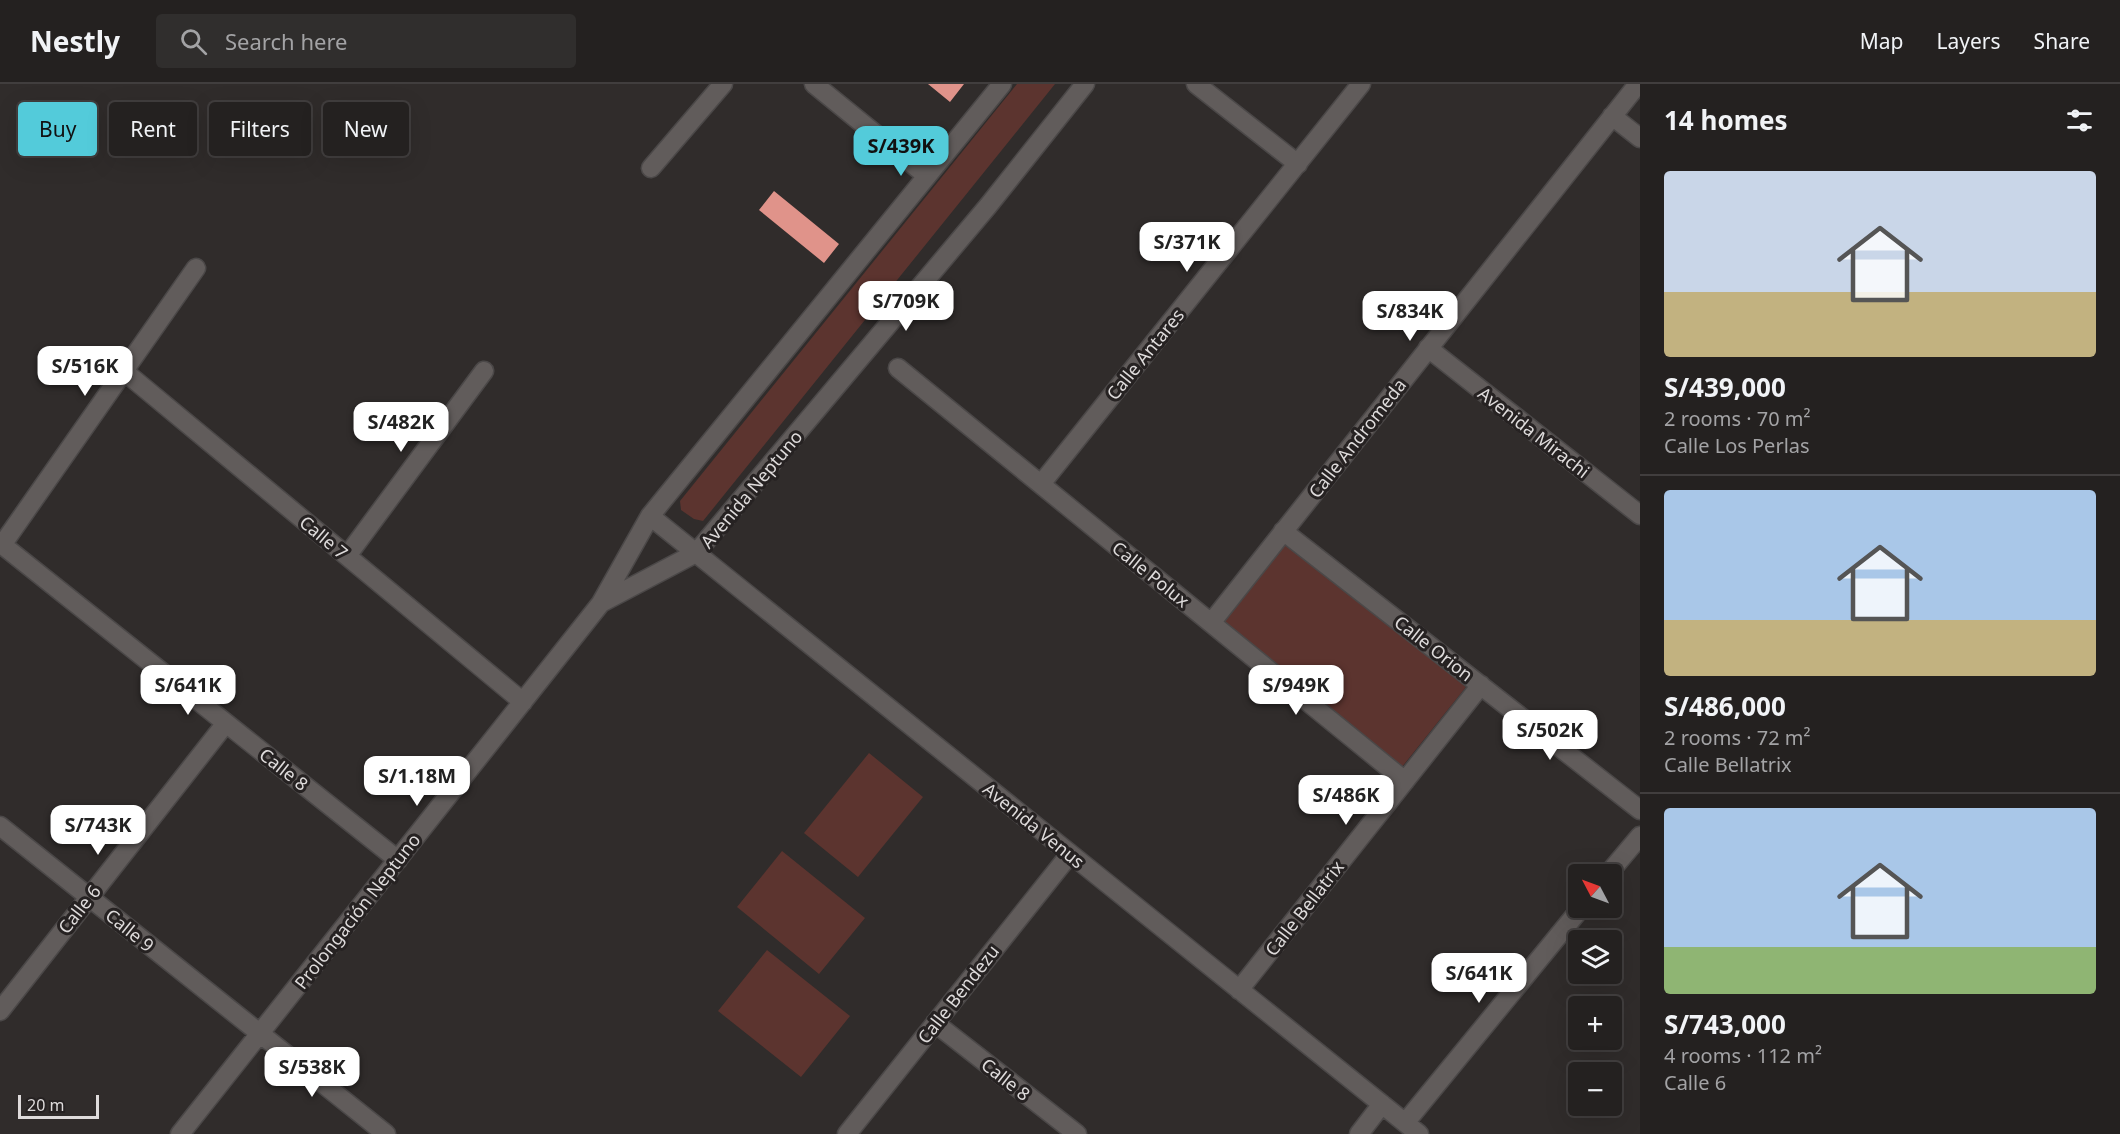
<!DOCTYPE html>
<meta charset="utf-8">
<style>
body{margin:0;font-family:"Noto Sans",sans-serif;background:#302e2d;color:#f1f3f6;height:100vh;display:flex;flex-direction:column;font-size:22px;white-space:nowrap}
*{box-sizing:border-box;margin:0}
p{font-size:20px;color:#a3a3a5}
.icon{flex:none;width:33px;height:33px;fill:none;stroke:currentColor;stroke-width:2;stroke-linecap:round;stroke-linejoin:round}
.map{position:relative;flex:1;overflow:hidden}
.panel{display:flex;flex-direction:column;background:#242120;width:480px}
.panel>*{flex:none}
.hud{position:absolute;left:18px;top:18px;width:570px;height:54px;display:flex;gap:12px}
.needle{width:39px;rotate:311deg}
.tools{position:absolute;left:1568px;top:780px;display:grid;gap:12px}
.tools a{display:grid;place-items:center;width:54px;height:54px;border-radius:6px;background:#242120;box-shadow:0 6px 24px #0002,0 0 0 2px #413e3e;font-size:30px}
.scale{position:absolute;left:18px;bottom:15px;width:81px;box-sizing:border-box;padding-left:6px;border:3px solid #dedbdb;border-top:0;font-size:16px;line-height:21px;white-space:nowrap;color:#dedbdb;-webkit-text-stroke:4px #262222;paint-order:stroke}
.price{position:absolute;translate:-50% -51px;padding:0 14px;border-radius:12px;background:#fff;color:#222;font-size:20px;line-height:39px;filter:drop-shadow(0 2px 3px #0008)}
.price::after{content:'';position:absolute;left:50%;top:36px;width:18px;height:14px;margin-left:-9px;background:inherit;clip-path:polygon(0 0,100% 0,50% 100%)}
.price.selected{background:#53cbda;color:#111}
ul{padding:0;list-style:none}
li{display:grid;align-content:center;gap:12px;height:318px;padding:0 24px}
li+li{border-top:2px solid #413e3e}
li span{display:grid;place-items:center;height:186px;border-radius:6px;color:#555}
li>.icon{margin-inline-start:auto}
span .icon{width:108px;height:108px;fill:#fffc;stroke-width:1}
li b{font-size:26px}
h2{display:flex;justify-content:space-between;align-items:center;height:72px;padding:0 24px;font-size:26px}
.chip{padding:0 21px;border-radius:6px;background:#242120;box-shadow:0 6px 24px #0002,0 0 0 2px #413e3e;font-size:21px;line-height:54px}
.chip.selected{background:#53cbda;color:#111}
header{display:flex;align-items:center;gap:36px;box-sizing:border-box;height:84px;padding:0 30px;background:#242120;border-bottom:2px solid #413e3e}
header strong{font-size:28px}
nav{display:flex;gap:33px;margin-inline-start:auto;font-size:21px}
.search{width:420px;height:54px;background:#302e2d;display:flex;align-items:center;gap:15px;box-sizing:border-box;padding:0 21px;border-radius:6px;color:#a3a3a5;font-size:22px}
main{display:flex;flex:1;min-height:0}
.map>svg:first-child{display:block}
</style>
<header>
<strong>Nestly</strong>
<div class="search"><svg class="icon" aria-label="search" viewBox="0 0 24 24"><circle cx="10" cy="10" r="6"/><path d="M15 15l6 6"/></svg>Search here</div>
<nav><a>Map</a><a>Layers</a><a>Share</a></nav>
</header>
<main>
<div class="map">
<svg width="1640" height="1050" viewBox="0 0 1640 1050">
<rect width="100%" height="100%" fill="#302c2b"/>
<path fill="#5c342f" d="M1017,0H1055L703,437L694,435L681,426L680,417Z
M1284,457L1466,603L1402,683L1220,537Z
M869,669L923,713L858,793L804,749Z
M782,767L865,834L819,890L737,823Z
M767,866L850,932L801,993L718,927Z"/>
<path fill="#e0938a" d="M928,0H964L950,18Z
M774,107L839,160L824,179L759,126Z"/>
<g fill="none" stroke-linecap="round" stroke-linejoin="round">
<g stroke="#4b4848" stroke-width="21">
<path id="minor" d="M814,0L927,92
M1196,0L1298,80
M1612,32L1640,54
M651,84L723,0
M1428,264L1640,431
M898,284L1405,697
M125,288L523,618
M1041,400L1361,0
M650,432L1419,1050
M1283,447L1640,726
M0,459L398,776
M2,461L196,184
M347,472L484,287
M601,519L696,469L988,122L1085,0
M1211,539L1638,0
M0,742L386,1050
M1608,790L1640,752
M1239,906L1481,601
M0,927L226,639
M935,939L1077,1050
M1405,1039L1581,824
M180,1050L601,519L650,432L1002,0
M847,1050L1070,770
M1359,1050L1382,1020"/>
</g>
<use href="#minor" stroke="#615c5b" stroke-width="18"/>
</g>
<g text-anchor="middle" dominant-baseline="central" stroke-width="6" stroke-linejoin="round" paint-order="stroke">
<g font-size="18" fill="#dedbdb" stroke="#262222">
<text transform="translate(1145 270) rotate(-51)">Calle Antares</text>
<text transform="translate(1534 348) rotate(38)">Avenida Mirachi</text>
<text transform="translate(1357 354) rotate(-52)">Calle Andromeda</text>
<text transform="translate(751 405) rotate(-50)">Avenida Neptuno</text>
<text transform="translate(324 453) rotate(40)">Calle 7</text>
<text transform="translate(1151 490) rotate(39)">Calle Polux</text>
<text transform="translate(1434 564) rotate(38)">Calle Orion</text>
<text transform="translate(284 685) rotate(38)">Calle 8</text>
<text transform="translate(1034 741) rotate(39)">Avenida Venus</text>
<text transform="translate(1304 824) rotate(-52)">Calle Bellatrix</text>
<text transform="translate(79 825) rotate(-52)">Calle 6</text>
<text transform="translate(357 827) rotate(-52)">Prolongación Neptuno</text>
<text transform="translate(130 846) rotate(39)">Calle 9</text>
<text transform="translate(958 910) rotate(-52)">Calle Bendezu</text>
<text transform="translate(1006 995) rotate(38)">Calle 8</text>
</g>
</g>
</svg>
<div class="tools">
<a><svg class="needle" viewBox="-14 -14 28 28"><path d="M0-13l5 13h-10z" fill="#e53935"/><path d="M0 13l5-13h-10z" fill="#a3a3a5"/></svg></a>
<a><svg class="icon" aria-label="layers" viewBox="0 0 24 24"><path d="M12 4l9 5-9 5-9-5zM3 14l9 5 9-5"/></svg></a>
<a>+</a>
<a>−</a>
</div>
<div class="scale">20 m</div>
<b class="price selected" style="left:901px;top:93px">S/439K</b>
<b class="price" style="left:1187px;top:189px">S/371K</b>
<b class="price" style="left:906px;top:248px">S/709K</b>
<b class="price" style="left:1410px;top:258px">S/834K</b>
<b class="price" style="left:85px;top:313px">S/516K</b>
<b class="price" style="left:401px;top:369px">S/482K</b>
<b class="price" style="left:188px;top:632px">S/641K</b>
<b class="price" style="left:1296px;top:632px">S/949K</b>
<b class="price" style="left:1550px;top:677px">S/502K</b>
<b class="price" style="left:417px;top:723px">S/1.18M</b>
<b class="price" style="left:1346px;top:742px">S/486K</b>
<b class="price" style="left:98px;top:772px">S/743K</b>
<b class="price" style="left:1479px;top:920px">S/641K</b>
<b class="price" style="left:312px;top:1014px">S/538K</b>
<div class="hud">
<a class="chip selected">Buy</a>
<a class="chip">Rent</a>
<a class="chip">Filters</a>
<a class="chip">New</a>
</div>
</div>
<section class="panel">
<h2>14 homes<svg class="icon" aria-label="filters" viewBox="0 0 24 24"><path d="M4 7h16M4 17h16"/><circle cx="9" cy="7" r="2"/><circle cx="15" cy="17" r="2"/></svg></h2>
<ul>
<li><span style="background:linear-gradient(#c9d6e8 65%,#c2b280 0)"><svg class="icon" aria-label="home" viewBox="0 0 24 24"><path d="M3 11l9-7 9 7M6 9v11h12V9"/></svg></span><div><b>S/439,000</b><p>2 rooms · 70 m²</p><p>Calle Los Perlas</p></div></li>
<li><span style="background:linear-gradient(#a9c7e8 70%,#c2b280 0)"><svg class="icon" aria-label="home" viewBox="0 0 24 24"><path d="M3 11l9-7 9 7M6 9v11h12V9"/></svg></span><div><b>S/486,000</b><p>2 rooms · 72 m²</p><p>Calle Bellatrix</p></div></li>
<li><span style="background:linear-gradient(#a9c7e8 75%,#8fb573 0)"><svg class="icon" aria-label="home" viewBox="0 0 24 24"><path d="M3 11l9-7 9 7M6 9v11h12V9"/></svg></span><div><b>S/743,000</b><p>4 rooms · 112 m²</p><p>Calle 6</p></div></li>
</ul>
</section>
</main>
